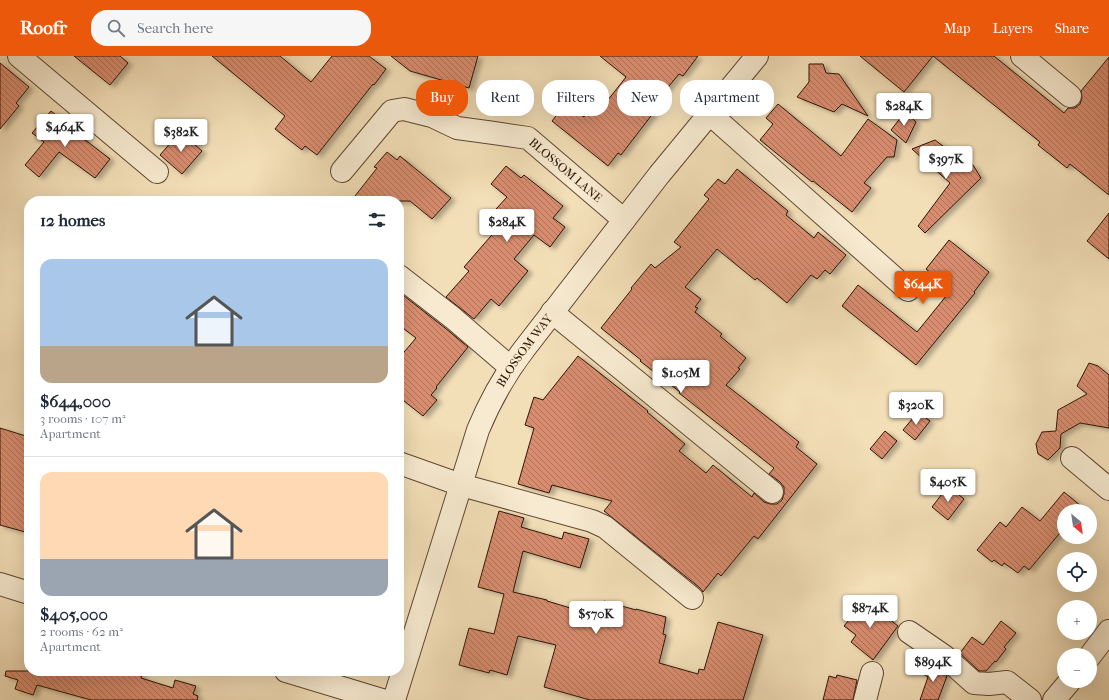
<!DOCTYPE html>
<meta charset="utf-8">
<style>
body{margin:0;font-family:"IM FELL French Canon",serif;background:#f6f6f7;color:#1f2937;height:100vh;display:flex;flex-direction:column;font-size:15px;white-space:nowrap}
*{box-sizing:border-box;margin:0}
p{font-size:13px;color:#747a83}
.icon{flex:none;width:22px;height:22px;fill:none;stroke:currentColor;stroke-width:2;stroke-linecap:round;stroke-linejoin:round}
.map{position:relative;flex:1;overflow:hidden}
.sheet{position:absolute;left:24px;top:140px;width:380px;height:480px;display:flex;flex-direction:column;background:#fff;border-radius:16px;box-shadow:0 4px 16px #0002}
.sheet>*{flex:none}
.banner{position:absolute;left:416px;top:24px;width:380px;height:36px;display:flex;gap:8px}
.needle{width:26px;rotate:151deg}
.buttons{position:absolute;left:1057px;top:448px;display:grid;gap:8px}
.buttons a{display:grid;place-items:center;width:40px;height:40px;border-radius:50%;background:#fff;box-shadow:0 4px 16px #0002;font-size:20px}
.price{position:absolute;translate:-50% -34px;padding:0 9px;border-radius:4px;background:#fff;color:#222;font-size:13px;line-height:26px;filter:drop-shadow(0 1px 2px #0008)}
.price::after{content:'';position:absolute;left:50%;top:24px;width:12px;height:9px;margin-left:-6px;background:inherit;clip-path:polygon(0 0,100% 0,50% 100%)}
.price.current{background:#ea580c;color:#fff}
ul{padding:0;list-style:none}
li{display:grid;align-content:center;gap:8px;height:212px;padding:0 16px}
li+li{border-top:1px solid #e0e1e3}
li span{display:grid;place-items:center;height:124px;border-radius:12px;color:#555}
li>.icon{margin-inline-start:auto}
span .icon{width:72px;height:72px;fill:#fffc;stroke-width:1}
li b{font-size:17px}
h2{display:flex;justify-content:space-between;align-items:center;height:48px;padding:0 16px;font-size:17px}
.pill{padding:0 14px;border-radius:16px;background:#fff;box-shadow:0 4px 16px #0002;font-size:14px;line-height:36px}
.pill.current{background:#ea580c;color:#fff}
header{display:flex;align-items:center;gap:24px;box-sizing:border-box;height:56px;padding:0 20px;background:#ea580c;color:#fff}
header strong{font-size:19px}
nav{display:flex;gap:22px;margin-inline-start:auto;font-size:14px}
.search{width:280px;height:36px;background:#f6f6f7;display:flex;align-items:center;gap:10px;box-sizing:border-box;padding:0 14px;border-radius:16px;color:#747a83;font-size:15px}
.map>svg:first-child{display:block}
</style>
<header>
<strong>Roofr</strong>
<div class="search"><svg class="icon" aria-label="search" viewBox="0 0 24 24"><circle cx="10" cy="10" r="6"/><path d="M15 15l6 6"/></svg>Search here</div>
<nav><a>Map</a><a>Layers</a><a>Share</a></nav>
</header>
<div class="map">
<svg width="1109" height="644" viewBox="0 0 1109 644">
<defs>
<pattern id="building-back-hatch" width="6" height="6" patternUnits="userSpaceOnUse"><rect width="6" height="6" fill="#d88d6f"/><path d="M-1 5l2 2M0 0l6 6M5-1l2 2" fill="none" stroke="#b07259"/></pattern>
<filter id="shadow"><feDropShadow dx="4.5" dy="2.5" stdDeviation="2" flood-color="#0004"/></filter>
</defs>
<rect width="100%" height="100%" fill="#f2deb7"/>
<filter id="stains"><feTurbulence type="fractalNoise" baseFrequency=".005" numOctaves="4"/><feColorMatrix values="0 0 0 0 .2 0 0 0 0 .09 0 0 0 0 .02 0 0 0 .5 -.17"/></filter>
<radialGradient id="worn" r=".72"><stop offset=".6" stop-color="#630" stop-opacity="0"/><stop offset="1" stop-color="#630" stop-opacity=".3"/></radialGradient>
<path fill="url(#building-back-hatch)" stroke="#2e1505" filter="url(#shadow)" d="M74,0H120L128,7L110,29Z
M212,0H280L311,26L332,0H369L386,13L374,29L373,28L317,99L305,90L302,94L275,73L285,60Z
M391,0H478L469,32L410,15Z
M600,0H698L683,20L679,18L650,53L654,56L621,99L618,97L608,110L552,65L566,47L584,61L597,44L604,49L626,21Z
M860,0H994L1064,57L1068,52H1075L1080,48L1082,42L1081,35L1109,1V139L1070,108L1067,112L1038,89L1040,86L933,0L904,36Z
M0,7L29,31L16,47L19,50L0,73Z
M809,8H823L826,17L839,18L868,60L842,48L834,56L797,41L809,26Z
M778,48L841,100L868,63L897,84L894,101H887L864,127L871,132L852,156L813,125L812,126L760,84L773,68L766,62Z
M51,55L81,79L80,80L110,103L95,122L59,96L39,121L25,109L44,86L32,77Z
M905,56L916,66L906,87L891,74Z
M180,76L202,95L182,118L160,99Z
M935,84L956,100L961,110L973,109L981,122L925,177L918,170L950,127L912,93Z
M387,96L397,104L400,100L451,142L432,163L410,145H351L366,126L377,112L374,111Z
M506,110L521,122L524,119L563,150L553,162L565,171L550,191L534,179L514,203L528,215L499,250L491,243L474,263L446,241L469,215L464,211L497,173L486,164L507,141L491,128Z
M737,113L788,155L786,159L814,182L818,176L846,199L830,218L825,214L817,223L811,219L787,247L757,222L755,224L717,193L685,231L701,243L695,251L698,252L695,256L722,278L720,280L746,302L738,312L740,313L726,329L799,386L796,391L817,408L758,483L754,480L721,520L718,517L703,536L700,532L604,455L612,445L552,429L549,437L518,428L534,372L525,369L534,341L543,344L578,300L648,355L647,356L685,388L679,395L706,417L713,409L752,441L754,437L764,446L770,448H777L782,444L784,438V431L780,426L769,418L774,412L679,337L680,336L640,305L641,304L601,272L632,233L631,232L651,208L655,212L681,191L674,186L709,143L704,139L718,123L725,128Z
M1109,157V203L1087,185Z
M949,184L989,216L974,236L975,237L916,309L842,250L858,229L917,276L951,234L926,213Z
M399,236L445,272L468,291L436,331L437,332L431,339L437,344L423,360L399,341V302L416,282L399,269Z
M1089,307L1098,310L1109,319V372L1080,367L1061,378L1060,392L1048,404L1038,398L1036,388L1042,376L1056,375L1058,354L1087,338L1077,330Z
M918,356L930,365L915,384L903,374Z
M0,372L29,381V477L0,469Z
M885,375L897,385L882,403L870,393Z
M948,430L964,443L948,464L932,451Z
M1064,436L1087,455H1064V472L1029,514L1024,510L1018,517L1004,507L1002,510L994,504L992,506L977,494L1000,466L1006,471L1022,451L1040,465Z
M499,455L524,462L521,471L562,483L564,476L589,483L580,512L523,495L513,536L547,544V545L567,551L599,563L604,545L636,554V553L666,561L663,578L666,579L659,607L698,618L699,613L704,614L718,566L763,579L743,644H590L544,631L556,589L518,580L507,619L490,614L489,617L459,609L469,572L494,578L504,538L478,531Z
M865,544L898,570L873,604L851,586L856,579L844,570Z
M1001,565L1016,577L1004,591L1006,593L996,606L995,605L986,615H979L960,597L972,581L983,589Z
M930,605L947,620L938,644H920L928,621L922,617Z
M6,615H133L142,618L141,622L173,632L175,624L196,630L193,638L198,640L197,644H91L37,629L33,639L15,633L18,624L5,620Z
M837,619L857,624L853,644H823L829,620L836,622Z"/>
<g fill="none" stroke-linecap="round" stroke-linejoin="round">
<g stroke="#5f4732" stroke-width="24">
<g id="minor">
<path d="M19,0L157,116"/>
<path d="M1022,0L1070,40"/>
<path d="M710,58L908,234"/>
<path id="s1" d="M342,115L392,55L404,53L432,60L457,72L494,77L528,82L624,164"/>
<path d="M399,220L453,262L510,311"/>
<path d="M552,256L772,436"/>
<path d="M1072,402L1109,433"/>
<path d="M399,407L461,429L592,465L605,471L692,542"/>
<path d="M0,528L29,537"/>
<path d="M909,576L944,600L974,627L989,628L1007,626L1030,644"/>
<path d="M1090,600L1109,575"/>
<path d="M286,615L382,644"/>
<path id="s2" d="M394,644L478,374C490,345 505,318 525,292L659,119L757,0"/>
<path d="M865,644L872,617"/>
<path d="M1054,644L1070,625"/>
</g>
</g>
<use href="#minor" stroke="#f7ead0" stroke-width="22"/>
</g>
<g text-anchor="middle" dominant-baseline="central" stroke-width="3" stroke-linejoin="round" paint-order="stroke">
<g font-size="12" fill="#2e1505" stroke="#f7ead0">
<text stroke="none"><textPath href="#s1" startOffset="268">BLOSSOM LANE</textPath></text>
<text stroke="none"><textPath href="#s2" startOffset="375">BLOSSOM WAY</textPath></text>
</g>
</g>
<rect width="100%" height="100%" filter="url(#stains)"/>
<rect width="100%" height="100%" fill="url(#worn)"/>
</svg>
<div class="buttons">
<a><svg class="needle" viewBox="-14 -14 28 28"><path d="M0-13l5 13h-10z" fill="#e53935"/><path d="M0 13l5-13h-10z" fill="#747a83"/></svg></a>
<a><svg class="icon" aria-label="locate" viewBox="0 0 24 24"><circle cx="12" cy="12" r="6"/><path d="M12 2v4M12 18v4M2 12h4M18 12h4"/></svg></a>
<a>+</a>
<a>−</a>
</div>
<b class="price" style="left:904px;top:71px">$284K</b>
<b class="price" style="left:65px;top:92px">$464K</b>
<b class="price" style="left:181px;top:97px">$382K</b>
<b class="price" style="left:946px;top:124px">$397K</b>
<b class="price" style="left:507px;top:187px">$284K</b>
<b class="price current" style="left:923px;top:249px">$644K</b>
<b class="price" style="left:681px;top:338px">$1.05M</b>
<b class="price" style="left:916px;top:370px">$320K</b>
<b class="price" style="left:948px;top:447px">$405K</b>
<b class="price" style="left:870px;top:573px">$874K</b>
<b class="price" style="left:596px;top:579px">$570K</b>
<b class="price" style="left:933px;top:627px">$894K</b>
<div class="banner">
<a class="pill current">Buy</a>
<a class="pill">Rent</a>
<a class="pill">Filters</a>
<a class="pill">New</a>
<a class="pill">Apartment</a>
</div>
<section class="sheet">
<h2>12 homes<svg class="icon" aria-label="filters" viewBox="0 0 24 24"><path d="M4 7h16M4 17h16"/><circle cx="9" cy="7" r="2"/><circle cx="15" cy="17" r="2"/></svg></h2>
<ul>
<li><span style="background:linear-gradient(#a9c7e8 70%,#b9a48a 0)"><svg class="icon" aria-label="home" viewBox="0 0 24 24"><path d="M3 11l9-7 9 7M6 9v11h12V9"/></svg></span><div><b>$644,000</b><p>3 rooms · 107 m²</p><p>Apartment</p></div></li>
<li><span style="background:linear-gradient(#ffd9b3 70%,#9aa5b1 0)"><svg class="icon" aria-label="home" viewBox="0 0 24 24"><path d="M3 11l9-7 9 7M6 9v11h12V9"/></svg></span><div><b>$405,000</b><p>2 rooms · 62 m²</p><p>Apartment</p></div></li>
</ul>
</section>
</div>
